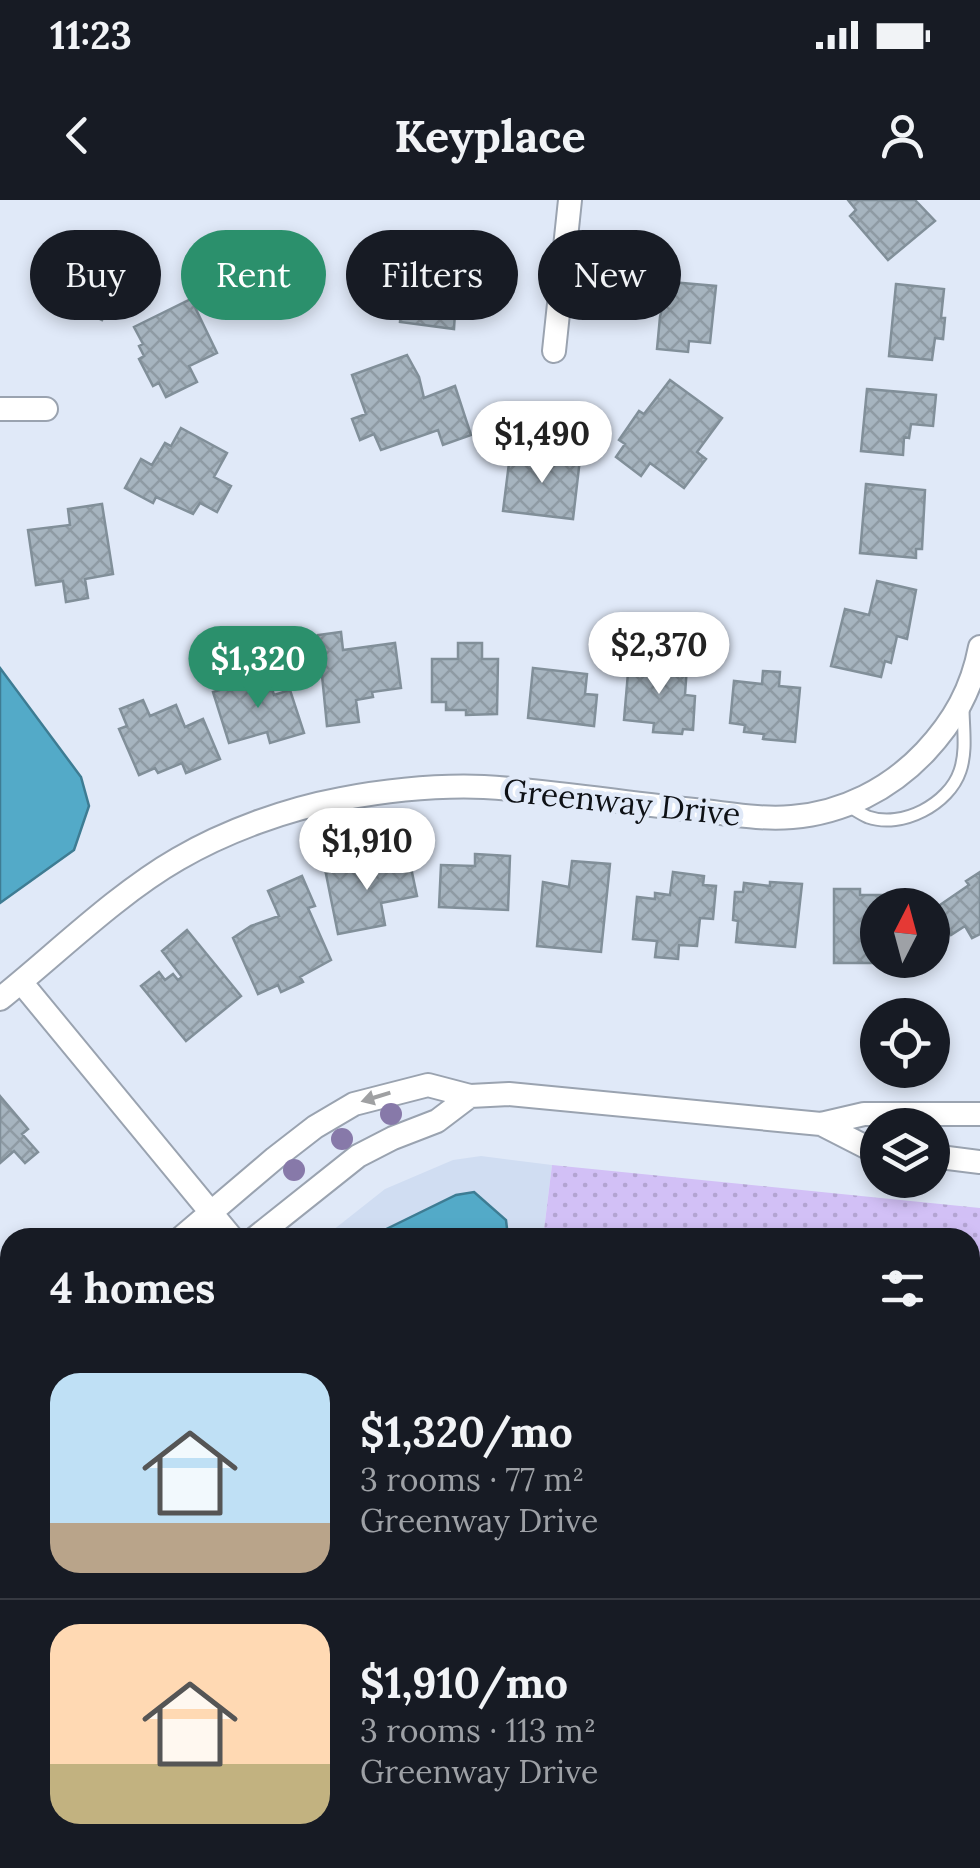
<!DOCTYPE html>
<meta charset="utf-8">
<style>
body{margin:0;font-family:Lora,serif;background:#242831;color:#f1f3f6;height:100vh;display:flex;flex-direction:column;font-size:38px;white-space:nowrap}
*{box-sizing:border-box;margin:0}
p{font-size:32px;color:#9ea1a6}
.icon{flex:none;width:55px;height:55px;fill:none;stroke:currentColor;stroke-width:2;stroke-linecap:round;stroke-linejoin:round}
.map{position:relative;flex:1;overflow:hidden}
.details{position:absolute;left:0px;top:1028px;width:980px;height:642px;display:flex;flex-direction:column;background:#171b24;border-radius:30px 30px 0 0;box-shadow:0 5px 15px #0003}
.details>*{flex:none}
.hud{position:absolute;left:30px;top:30px;width:920px;height:90px;display:flex;gap:20px}
.needle{width:65px;rotate:6deg}
.fabs{position:absolute;left:860px;top:688px;display:grid;gap:20px}
.fabs a{display:grid;place-items:center;width:90px;height:90px;border-radius:50%;background:#171b24;box-shadow:0 5px 15px #0003;font-size:50px}
.price{position:absolute;translate:-50% -85px;padding:0 22px;border-radius:35px;background:#fff;color:#222;font-size:32px;line-height:65px;filter:drop-shadow(0 2px 5px #0008)}
.price::after{content:'';position:absolute;left:50%;top:60px;width:30px;height:22px;margin-left:-15px;background:inherit;clip-path:polygon(0 0,100% 0,50% 100%)}
.price.selected{background:#2b906c;color:#fff}
ul{padding:0;list-style:none}
li{display:flex;align-items:center;gap:30px;height:250px;padding:0 50px}
li+li{border-top:2px solid #363941}
li span{display:grid;place-items:center;flex:none;width:280px;height:200px;border-radius:30px;color:#555}
li>.icon{margin-inline-start:auto}
span .icon{width:120px;height:120px;fill:#fffc;stroke-width:1}
li b{font-size:42px}
h2{display:flex;justify-content:space-between;align-items:center;height:120px;padding:0 50px;font-size:42px}
.pill{padding:0 35px;border-radius:45px;background:#171b24;box-shadow:0 5px 15px #0003;font-size:35px;line-height:90px}
.pill.selected{background:#2b906c;color:#fff}
.status{display:flex;justify-content:space-between;align-items:center;height:70px;padding:0 50px;background:#171b24;direction:ltr}
.status svg{height:28px;fill:currentColor}
header{display:flex;justify-content:space-between;align-items:center;height:130px;padding:0 50px;background:#171b24;font-size:45px;font-weight:700}
.map>svg:first-child{display:block}
</style>
<div class="status"><b>11:23</b><svg viewBox="0 0 49 12"><path d="M0 12V9h3v3zM5 12V6h3v6zM10 12V3h3v9zM15 12V0h3v12zM26 1h20v11H26zM47 4h2v5h-2z"/></svg></div>
<header><svg class="icon" aria-label="back" viewBox="0 0 24 24"><path d="M15 5l-7 7 7 7"/></svg>Keyplace<svg class="icon" aria-label="person" viewBox="0 0 24 24"><circle cx="12" cy="8" r="4"/><path d="M4 21q1-7 8-7t8 7"/></svg></header>
<div class="map">
<svg width="980" height="1668" viewBox="0 0 980 1668">
<defs>
<pattern id="park-tufts" width="24" height="20" patternUnits="userSpaceOnUse" patternTransform="scale(2.5)"><rect width="24" height="20" fill="#d2c0f6"/><path d="M3 7l-1-3M5 7V3M7 7l1-3M15 17l-1-3M17 17v-4M19 17l1-3" fill="none" stroke="#b3a4d2"/></pattern>
<pattern id="garden-dots" width="8" height="8" patternUnits="userSpaceOnUse" patternTransform="scale(2.5)"><rect width="8" height="8" fill="#d2c0f6"/><path d="M2 2h.1M6 6h.1" fill="none" stroke="#b3a4d2" stroke-width="1.8" stroke-linecap="round"/></pattern>
<pattern id="building-cross-hatch" width="8" height="8" patternUnits="userSpaceOnUse" patternTransform="scale(2.5)"><rect width="8" height="8" fill="#a6b4bf"/><path d="M0 0l8 8M0 8l8-8" fill="none" stroke="#8e9aa3"/></pattern>
</defs>
<rect width="100%" height="100%" fill="#e0e9f8"/>
<path fill="#d0ddf2" d="M481,956L552,965L543,1037L323,1038L385,989L453,960Z
M10,1291V1660H970V1554L980,1555V1668H0V1303Z"/>
<path fill="#d2c0f6" d="M970,1617L980,1624V1668H966L956,1660H970Z"/>
<path fill="url(#park-tufts)" d="M689,1660H822L819,1668H679Z"/>
<path fill="url(#garden-dots)" d="M552,965L980,1008V1555L970,1554V1038H543Z"/>
<path fill="#53aac8" stroke="#3e7c93" stroke-width="2.5" d="M0,468L81,577L89,606L74,650L0,703Z
M474,992L506,1020L508,1037H370L456,995Z
M10,1335V1400C0,1382 0,1352 10,1335Z"/>
<path fill="url(#building-cross-hatch)" stroke="#818f99" stroke-width="2.5" d="M848,0H915L935,21L888,60L850,16L856,10Z
M65,35L130,70L102,120L37,87Z
M405,56L454,61L450,95L456,96L454,129L400,122Z
M671,82L716,86L710,143L689,141L688,152L657,149L660,117L664,100H669Z
M896,84L944,89L941,118H945L943,139L935,138L932,160L889,156Z
M191,99L217,153L189,166L197,182L166,197L159,183L153,186L139,159L144,156L139,146L143,144L134,127Z
M407,155L419,177L424,198L455,186L471,235L443,245L438,230L381,250L374,234L360,240L352,219L366,214L352,175Z
M670,180L722,218L697,252L706,259L684,288L650,263L641,276L616,257L625,244L619,240L639,211L644,214Z
M867,189L936,195L933,226L911,224L909,238L904,237L903,255L861,251Z
M181,228L227,253L214,277L231,286L217,312L200,303L193,314L156,297L153,303L125,288L141,259L152,265L165,243L171,246Z
M510,255L580,259L573,319L503,311Z
M866,284L925,290L922,349H916V358L860,353Z
M102,304L113,374L85,379L88,398L66,402L63,381L36,385L28,330L70,325L68,309Z
M877,381L916,390L907,439L897,436L891,463L885,461L881,477L831,466L845,409L869,415Z
M341,432L343,450L395,443L401,488L372,492L373,497L356,500L359,522L327,526L318,435Z
M458,443H482V459H498L497,514L466,515V510H446V502H432V459H458Z
M629,461L687,466L685,495L695,496L693,530L683,529L682,534L653,532L654,523L624,520Z
M533,468L587,474L585,494L597,495L594,526L528,518Z
M763,471L780,472L779,486L800,488L795,542L763,539L764,534L744,532L745,525L730,523L734,481L762,484Z
M268,475L274,495L290,490L304,533L270,543L267,532L229,543L213,492Z
M143,500L150,516L176,505L185,527L203,519L220,559L186,573L182,563L158,573L155,568L139,575L119,529L127,526L120,509Z
M475,654L510,656L508,710L439,707L441,665L475,666Z
M394,661L395,666L410,663L417,696L381,703L385,725L338,734L325,669L348,664L349,670Z
M572,661L610,664L601,752L537,746L543,682L569,687Z
M673,672L704,676L703,685L716,686L713,719L700,718L697,746L679,745L678,759L655,757L657,741L633,739L637,697L655,699V693L670,695Z
M980,672V734L972,738L965,726L951,735L934,709L969,685L966,681Z
M302,676L315,706L308,708L331,760L300,777L303,782L281,792L278,785L258,794L233,738L251,726L279,716L268,691Z
M770,682L802,684L795,747L736,742L738,721L733,720L735,692H743L744,683L770,686Z
M834,689H860V695H898V705H878V760H898V763H834Z
M187,730L241,796L186,841L141,786L159,772L165,780L173,774L178,780L182,777L162,751Z
M0,896L28,929L22,934L38,952L25,963L14,951L0,963Z
M970,1142L980,1143L974,1218H970Z"/>
<g fill="none" stroke-linecap="round" stroke-linejoin="round">
<g stroke="#9aa3b0" stroke-width="15">
<path id="service" d="M847,605C854,609 861,614 868,617C902,629 949,604 960,571C967,551 963,528 963,507
M0,1648L10,1651
M35,1660L63,1668"/>
</g>
<g stroke="#9aa3b0" stroke-width="26">
<path id="minor" d="M554,151L570,0
M0,209H46
M21,782L232,1038
M0,799C56,754 117,694 178,659C226,631 287,609 341,599C389,590 435,585 484,587C554,591 624,603 694,610C726,613 760,620 792,617C843,613 890,589 925,552C954,521 972,489 980,447
M821,924L868,948L878,949
M932,956L980,962
M181,1038L275,958L315,927L354,904L428,885L470,896L509,894L821,924L864,914H980
M255,1038L358,956L393,938L437,921L470,896
M0,1190L10,1183
M0,1248L10,1239"/>
</g>
<path stroke="#8b919c" stroke-width="5" stroke-dasharray="8 8" stroke-linecap="butt" d="M0,1474L10,1473
M602,1660L610,1668"/>
<use href="#service" stroke="#fff" stroke-width="11"/>
<use href="#minor" stroke="#fff" stroke-width="22"/>
</g>
<g fill="#8779a9">
<circle cx="391" cy="914" r="11"/>
<circle cx="342" cy="939" r="11"/>
<circle cx="294" cy="970" r="11"/>
</g>
<defs><path id="oneway-solid" d="M-6-.8H1V-3.2L6.5 0L1 3.2V.8H-6Z" transform="scale(2.5)"/></defs>
<use fill="#9fa0a2" href="#oneway-solid" transform="translate(376 897) rotate(163)"/>
<g text-anchor="middle" dominant-baseline="central" stroke-width="9" stroke-linejoin="round" paint-order="stroke">
<g font-size="32" fill="#0e1116" stroke="#e0e9f8">
<text transform="translate(622 602) rotate(6)">Greenway Drive</text>
</g>
</g>
</svg>
<div class="fabs">
<a><svg class="needle" viewBox="-14 -14 28 28"><path d="M0-13l5 13h-10z" fill="#e53935"/><path d="M0 13l5-13h-10z" fill="#9ea1a6"/></svg></a>
<a><svg class="icon" aria-label="locate" viewBox="0 0 24 24"><circle cx="12" cy="12" r="6"/><path d="M12 2v4M12 18v4M2 12h4M18 12h4"/></svg></a>
<a><svg class="icon" aria-label="layers" viewBox="0 0 24 24"><path d="M12 4l9 5-9 5-9-5zM3 14l9 5 9-5"/></svg></a>
</div>
<b class="price" style="left:542px;top:286px">$1,490</b>
<b class="price" style="left:659px;top:497px">$2,370</b>
<b class="price selected" style="left:258px;top:511px">$1,320</b>
<b class="price" style="left:367px;top:693px">$1,910</b>
<div class="hud">
<a class="pill">Buy</a>
<a class="pill selected">Rent</a>
<a class="pill">Filters</a>
<a class="pill">New</a>
</div>
<section class="details">
<h2>4 homes<svg class="icon" aria-label="filters" viewBox="0 0 24 24"><path d="M4 7h16M4 17h16"/><circle cx="9" cy="7" r="2"/><circle cx="15" cy="17" r="2"/></svg></h2>
<ul>
<li><span style="background:linear-gradient(#bfe0f5 75%,#b9a48a 0)"><svg class="icon" aria-label="home" viewBox="0 0 24 24"><path d="M3 11l9-7 9 7M6 9v11h12V9"/></svg></span><div><b>$1,320/mo</b><p>3 rooms · 77 m²</p><p>Greenway Drive</p></div></li>
<li><span style="background:linear-gradient(#ffd9b3 70%,#c2b280 0)"><svg class="icon" aria-label="home" viewBox="0 0 24 24"><path d="M3 11l9-7 9 7M6 9v11h12V9"/></svg></span><div><b>$1,910/mo</b><p>3 rooms · 113 m²</p><p>Greenway Drive</p></div></li>
</ul>
</section>
</div>
